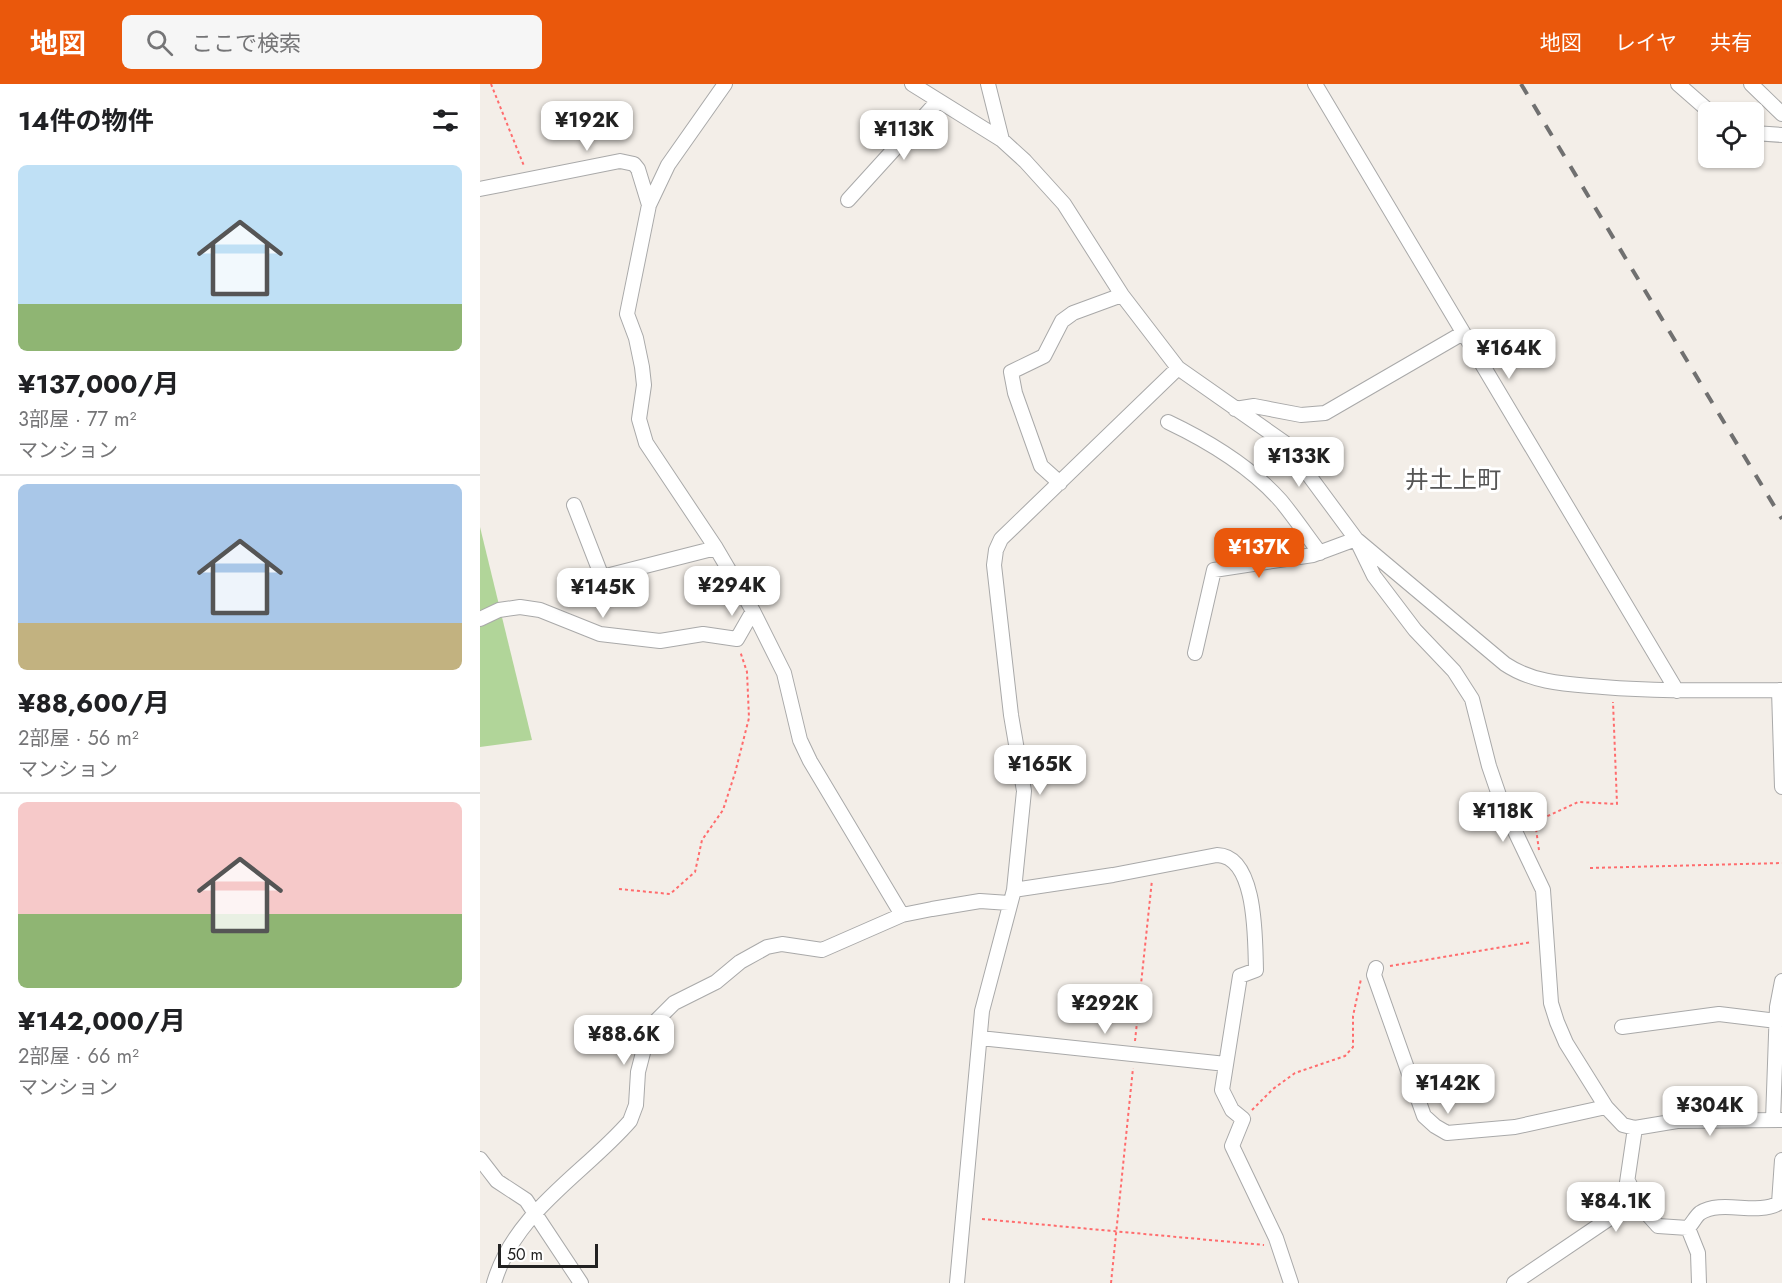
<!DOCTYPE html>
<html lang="ja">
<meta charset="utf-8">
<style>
body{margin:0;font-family:Jost,"Noto Sans JP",sans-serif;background:#f6f6f6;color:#202124;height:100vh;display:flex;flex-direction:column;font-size:22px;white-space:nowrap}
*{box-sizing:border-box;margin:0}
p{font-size:20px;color:#757577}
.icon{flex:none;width:33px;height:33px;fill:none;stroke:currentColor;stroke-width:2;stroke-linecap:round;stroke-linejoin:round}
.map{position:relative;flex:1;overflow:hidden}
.details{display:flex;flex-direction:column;background:#fff;width:480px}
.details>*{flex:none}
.buttons{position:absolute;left:1218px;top:18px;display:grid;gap:12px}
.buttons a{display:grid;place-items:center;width:66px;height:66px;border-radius:9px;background:#fff;box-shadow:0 2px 4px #0004;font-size:30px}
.scale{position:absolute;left:18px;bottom:15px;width:100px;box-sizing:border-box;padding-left:6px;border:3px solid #222;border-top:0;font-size:16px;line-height:21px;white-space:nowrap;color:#222;-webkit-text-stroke:4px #fff;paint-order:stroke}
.price{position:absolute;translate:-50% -51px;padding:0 14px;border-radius:12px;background:#fff;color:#222;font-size:20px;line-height:39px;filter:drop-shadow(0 2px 3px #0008)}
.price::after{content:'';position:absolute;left:50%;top:36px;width:18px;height:14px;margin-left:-9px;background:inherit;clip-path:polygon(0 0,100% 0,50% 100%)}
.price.active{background:#ea580c;color:#fff}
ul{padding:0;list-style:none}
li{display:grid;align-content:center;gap:12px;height:318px;padding:0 18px}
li+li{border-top:2px solid #e0e0e0}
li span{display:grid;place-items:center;height:186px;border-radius:9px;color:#555}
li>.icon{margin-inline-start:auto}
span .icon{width:108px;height:108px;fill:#fffc;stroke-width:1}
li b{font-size:26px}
h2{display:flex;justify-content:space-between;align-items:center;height:72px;padding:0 18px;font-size:26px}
header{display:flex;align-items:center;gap:36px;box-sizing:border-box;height:84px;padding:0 30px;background:#ea580c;color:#fff}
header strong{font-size:28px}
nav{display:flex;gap:33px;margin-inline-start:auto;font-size:21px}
.search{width:420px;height:54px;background:#f6f6f6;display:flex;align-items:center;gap:15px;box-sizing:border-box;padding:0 21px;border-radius:9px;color:#757577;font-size:22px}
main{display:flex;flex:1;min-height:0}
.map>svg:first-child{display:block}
</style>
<header>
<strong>地図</strong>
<div class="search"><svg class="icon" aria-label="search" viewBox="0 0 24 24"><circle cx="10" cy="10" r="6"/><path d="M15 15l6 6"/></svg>ここで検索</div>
<nav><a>地図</a><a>レイヤ</a><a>共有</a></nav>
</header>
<main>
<section class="details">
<h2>14件の物件<svg class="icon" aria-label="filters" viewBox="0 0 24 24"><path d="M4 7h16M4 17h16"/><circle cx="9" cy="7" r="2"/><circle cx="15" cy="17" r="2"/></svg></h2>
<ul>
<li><span style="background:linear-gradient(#bfe0f5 75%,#8fb573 0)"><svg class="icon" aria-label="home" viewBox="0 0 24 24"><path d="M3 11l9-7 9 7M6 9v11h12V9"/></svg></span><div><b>¥137,000/月</b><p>3部屋 · 77 m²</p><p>マンション</p></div></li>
<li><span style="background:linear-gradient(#a9c7e8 75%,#c2b280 0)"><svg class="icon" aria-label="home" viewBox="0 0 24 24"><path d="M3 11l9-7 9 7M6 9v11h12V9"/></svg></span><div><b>¥88,600/月</b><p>2部屋 · 56 m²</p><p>マンション</p></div></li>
<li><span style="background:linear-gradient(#f6c9c9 60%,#8fb573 0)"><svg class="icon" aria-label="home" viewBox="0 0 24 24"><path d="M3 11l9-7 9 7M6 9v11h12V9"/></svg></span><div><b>¥142,000/月</b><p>2部屋 · 66 m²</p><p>マンション</p></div></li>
</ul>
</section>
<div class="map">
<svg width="1302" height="1199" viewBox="0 0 1302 1199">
<rect width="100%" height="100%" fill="#f3eee8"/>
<path fill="#b1d599" d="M0,443L52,656L0,663Z"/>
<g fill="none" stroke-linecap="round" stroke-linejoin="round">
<g stroke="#a9a9a9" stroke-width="16">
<path id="minor" d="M245,0L188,81L169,121L147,230L156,254L162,283L164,301L159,335L166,359L236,464L273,527L304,589L320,656L330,677L422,831
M432,0L522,56L545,77L584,120L642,211L698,284L805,359L876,455L1025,580C1055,600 1089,600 1123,603C1183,608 1242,606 1302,606
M508,0L522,56
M835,0L1197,607
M1198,0L1230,28
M1271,0L1302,30
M1274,49L1302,51
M0,105L140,77L154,80L158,85L169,121
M368,116L457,18
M755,325L774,322L821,331L845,329L983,249
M688,338C728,357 771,383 801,417C815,434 827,452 840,469
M580,399L561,382L535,309L531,288L564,272L582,237L593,229L642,211
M94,421L122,493L236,464
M0,535L19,526L40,523L60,526L120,550L180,557L223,550L257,555L273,527
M715,569L734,486L833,471L876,455L894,492L935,546L974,587L992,615L1009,682L1022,720L1063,806L1071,919L1077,938L1086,959L1126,1023L1143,1041L1155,1044L1197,1037L1302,1036
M1299,606L1302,703
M534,806L633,791L737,771C777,772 775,856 776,886L760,892L742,1006L752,1026L763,1035L752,1062L796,1154L811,1199
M896,884L894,891L944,1032L955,1042L967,1049L1035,1043L1126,1023
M1142,943L1239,930L1297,937
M500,954L746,980
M1293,1036L1297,923L1302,897
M0,1075L17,1097L46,1116L101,1199
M1148,1097L1161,1123L1178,1142L1208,1144L1218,1169L1219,1199
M1208,1144C1212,1140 1216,1132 1220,1129C1242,1115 1277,1132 1299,1119L1302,1076
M14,1199C35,1127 104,1090 150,1037L156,1021L158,988L166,957L176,937L194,919L236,898L260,878L287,863L302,860L342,866L422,831L452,825L500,817L529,819
M477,1199L502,927L534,806L544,707L531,631L514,481L516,466L521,455L698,284
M1034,1199L1133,1132L1145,1112L1155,1044"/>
</g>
<path stroke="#ff6c6d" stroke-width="2" stroke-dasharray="3 3" stroke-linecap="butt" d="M11,0L44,82
M1059,766L1055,738L1098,718L1137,720L1133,618
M1110,784L1302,779
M139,805L190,810L215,788L222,756L243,726L255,689L269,634L267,588L260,567
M910,882L1052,858
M655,957L672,796
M772,1026L793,1005L815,989L865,972L873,963V932L881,895
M502,1135L784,1161
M631,1199L653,984"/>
<use href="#minor" stroke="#fff" stroke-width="14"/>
<path stroke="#707070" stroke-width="4" stroke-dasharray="12 12" stroke-linecap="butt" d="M1041,0L1302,435"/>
</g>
<g text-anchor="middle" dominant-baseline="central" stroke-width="6" stroke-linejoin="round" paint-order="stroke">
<g font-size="24" fill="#555" stroke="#fff">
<text x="973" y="395">井土上町</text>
</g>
</g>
</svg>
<div class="buttons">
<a><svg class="icon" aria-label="locate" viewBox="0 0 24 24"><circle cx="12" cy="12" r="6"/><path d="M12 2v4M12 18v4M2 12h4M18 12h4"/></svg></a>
</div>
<div class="scale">50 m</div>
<b class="price" style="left:107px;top:68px">¥192K</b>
<b class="price" style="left:424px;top:77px">¥113K</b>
<b class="price" style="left:1029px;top:296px">¥164K</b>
<b class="price" style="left:819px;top:404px">¥133K</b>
<b class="price active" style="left:779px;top:495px">¥137K</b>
<b class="price" style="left:252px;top:533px">¥294K</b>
<b class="price" style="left:123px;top:535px">¥145K</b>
<b class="price" style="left:560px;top:712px">¥165K</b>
<b class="price" style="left:1023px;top:759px">¥118K</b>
<b class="price" style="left:625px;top:951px">¥292K</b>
<b class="price" style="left:144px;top:982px">¥88.6K</b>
<b class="price" style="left:968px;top:1031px">¥142K</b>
<b class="price" style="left:1230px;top:1053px">¥304K</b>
<b class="price" style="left:1136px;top:1149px">¥84.1K</b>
</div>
</main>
